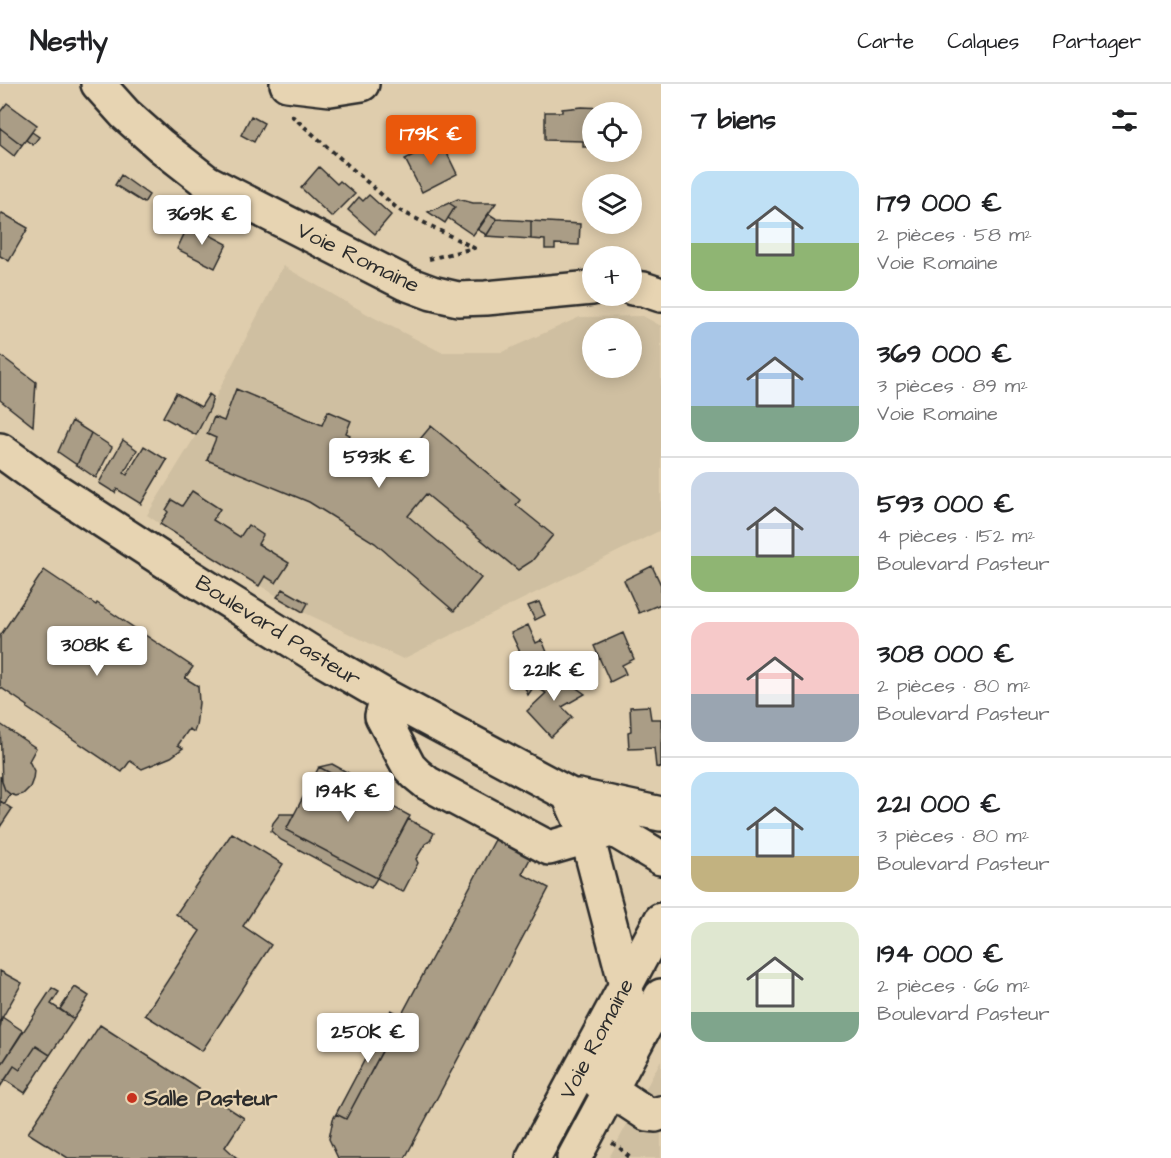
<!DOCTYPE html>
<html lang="fr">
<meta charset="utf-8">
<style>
body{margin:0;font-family:"Architects Daughter",sans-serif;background:#f2f2f2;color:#202124;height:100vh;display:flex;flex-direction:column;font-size:22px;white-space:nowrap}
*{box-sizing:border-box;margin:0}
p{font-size:20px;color:#757577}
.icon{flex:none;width:33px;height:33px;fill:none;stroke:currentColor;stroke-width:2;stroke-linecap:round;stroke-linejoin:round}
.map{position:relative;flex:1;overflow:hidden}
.panel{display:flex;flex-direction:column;background:#fff;width:510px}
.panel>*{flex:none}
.controls{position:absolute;left:582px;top:18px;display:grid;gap:12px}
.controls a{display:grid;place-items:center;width:60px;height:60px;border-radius:50%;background:#fff;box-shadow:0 3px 15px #0003;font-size:30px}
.price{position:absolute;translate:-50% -51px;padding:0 14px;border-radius:6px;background:#fff;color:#222;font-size:20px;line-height:39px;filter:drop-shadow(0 2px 3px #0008)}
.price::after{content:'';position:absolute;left:50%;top:36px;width:18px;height:14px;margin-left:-9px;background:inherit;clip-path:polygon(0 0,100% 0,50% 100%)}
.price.selected{background:#ea580c;color:#fff}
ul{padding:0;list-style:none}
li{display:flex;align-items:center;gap:18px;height:150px;padding:0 30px}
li+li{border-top:2px solid #e0e0e0}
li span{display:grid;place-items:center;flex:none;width:168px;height:120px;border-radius:18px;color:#555}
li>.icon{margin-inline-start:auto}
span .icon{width:72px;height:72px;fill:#fffc;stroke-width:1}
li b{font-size:26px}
h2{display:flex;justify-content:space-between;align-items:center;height:72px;padding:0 30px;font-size:26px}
header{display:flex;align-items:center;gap:36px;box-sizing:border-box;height:84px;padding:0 30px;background:#fff;border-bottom:2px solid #e0e0e0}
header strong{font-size:28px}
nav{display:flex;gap:33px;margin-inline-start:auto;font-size:21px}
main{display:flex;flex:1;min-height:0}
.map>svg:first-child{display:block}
</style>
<header>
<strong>Nestly</strong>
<nav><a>Carte</a><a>Calques</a><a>Partager</a></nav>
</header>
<main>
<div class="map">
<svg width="661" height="1074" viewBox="0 0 661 1074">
<rect width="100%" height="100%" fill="#dfcdad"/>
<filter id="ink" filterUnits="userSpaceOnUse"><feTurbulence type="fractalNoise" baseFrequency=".0167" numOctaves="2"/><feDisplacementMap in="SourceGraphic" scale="12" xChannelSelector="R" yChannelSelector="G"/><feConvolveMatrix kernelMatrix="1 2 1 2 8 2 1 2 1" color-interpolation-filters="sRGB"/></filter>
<g filter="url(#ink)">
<path fill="#cfbfa1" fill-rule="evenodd" d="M283,182L369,231L441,268H502L580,233L643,232L661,242V446L403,575L303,528L160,440L147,431L196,351ZM592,244H632V284H592Z
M661,976V1074H609Z"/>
<path fill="#aa9d86" stroke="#2b2b2b" stroke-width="1.5" d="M7,19L37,41L22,61L0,44V28Z
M582,23L604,24V28H592V63H583V57L545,56V28H562V25Z
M251,32L264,39L254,58L241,51Z
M0,44L22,61L14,72L0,61Z
M32,48L39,53L33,61L26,56Z
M441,57L457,90L422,108L405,75Z
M319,83L337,100L340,97L355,110L332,133L301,104Z
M121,91L149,111L144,119L115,101Z
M369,111L391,131L375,150L348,126L359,113L363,117Z
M458,115L473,119H496L473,151L448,134L455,123L449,119Z
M449,119L455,123L445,139L428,128Z
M2,129L28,144L9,177L0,172V131Z
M489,130L497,135L487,151L478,146Z
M497,135L531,137V155L486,152Z
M531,137L580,140L579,161L555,160V165H545V156L531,155Z
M189,140L227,160L215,184L177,165Z
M0,271L36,298L33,342L0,316Z
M236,305L322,341L328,327L351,337L346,349L350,351L348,355L395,385L431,342L520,416L516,421L553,451L532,477L518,486L426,410L408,432L481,494L454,527L375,459L309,418L207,376L216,354L207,350L214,333L224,337Z
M176,309L201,323L209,310L213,313L210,324L196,351L163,333Z
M72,337L91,349L77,381L58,368Z
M91,349L112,363L96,394L77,381Z
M123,356L137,366L124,389L127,391L144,362L167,376L141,420L117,405L115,409L99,399Z
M192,407L220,425L213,436L240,453L248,441L263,451L258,460L289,479L276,499L265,492L259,502L160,440L168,428L166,426L172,416L182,422Z
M652,482L661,501V520L639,529L624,496Z
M44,486L96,521L97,519L193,583L185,594L198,602L199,619L196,642L194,648L189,645L178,661L183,664L171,673L142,685L130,677L122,688L27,624L28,622L0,603V552Z
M283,505L308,519L303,528L277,513Z
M539,518L545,531L535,536L528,522Z
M528,541L536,559L542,556L549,573L555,570L562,584L553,588L547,583L528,611L518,588L527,583L511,549Z
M623,549L634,575L622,581L626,590L610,598L594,562Z
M547,583L585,610L562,623L572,633L551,653L527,627L546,609L535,602Z
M649,622L651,635H661V684L656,683L654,664L629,665L628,648L631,647L630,623Z
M0,640L36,664L29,677L34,687L33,695L30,703L23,710L16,712L10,710L5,706L2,698Z
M332,680L374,703L378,715L319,683Z
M319,683L410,732L377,794L286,746Z
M0,692L5,706L10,710L5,720L0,717Z
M0,717L12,725L0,743Z
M280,730H294L286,746L377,794L371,804L281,756L271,747L273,739Z
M408,735L434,749L430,757L425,760L416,775L418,779L403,808L377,794Z
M232,749L283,780L243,842L271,861L202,967L145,931L200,847L176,830Z
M497,752L532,771L522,790L549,804L405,1074H338L329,1055L333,1035L336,1030L346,1035Z
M0,887L22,899L1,936L0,945Z
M75,903L89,912L74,935L60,925Z
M52,904L59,908L51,920L74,935L50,971L36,962L20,986L14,982L0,1003V983Z
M391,926L401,931L346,1035L336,1030Z
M2,933L23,947L0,983V945Z
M100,941L244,1034L225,1063L237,1074H68L28,1049Z
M36,962L50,971L25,1009L5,996L14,982L20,986Z"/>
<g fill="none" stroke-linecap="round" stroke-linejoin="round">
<g stroke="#2b2b2b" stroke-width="38">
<path id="minor" d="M98,0L125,30L161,62L207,98L405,199L432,209L458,215L486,214L592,204
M287,0L330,5L362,0
M632,204L643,205L661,211
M0,366L54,405L168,479L325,577L387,613L568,710L614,746L661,774
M387,613L382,632L409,683L416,690L427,699L549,764L608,747
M578,712L661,730
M570,714L587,752L626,901L629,928L623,944L599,990L600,999L647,1030L655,1031L661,1029"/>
</g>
<g stroke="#2b2b2b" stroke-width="38">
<path id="major" d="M533,1074L661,836
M574,1074L661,912"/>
</g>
<path stroke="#2b2b2b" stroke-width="4" stroke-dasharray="4.5 4.5" stroke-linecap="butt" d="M291,31L399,126L474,164L429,175
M612,1059L619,1063L630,1074"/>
<use href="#minor" stroke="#e7d4b2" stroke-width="33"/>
<use href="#major" stroke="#e7d4b2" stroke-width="33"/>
</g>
</g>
<circle fill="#c8321e" stroke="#e7d4b2" stroke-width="2" cx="132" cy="1014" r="6"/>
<g text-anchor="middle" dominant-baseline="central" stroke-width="4.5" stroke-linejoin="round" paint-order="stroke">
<g font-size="22" fill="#2b2b2b" stroke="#e7d4b2">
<text transform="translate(358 174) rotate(26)">Voie Romaine</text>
<text transform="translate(278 547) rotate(32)">Boulevard Pasteur</text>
<text transform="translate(597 955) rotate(-62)">Voie Romaine</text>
</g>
<g font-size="22" font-weight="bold" fill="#2b2b2b" stroke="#e7d4b2" text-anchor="start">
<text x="144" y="1014">Salle Pasteur</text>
</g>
</g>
</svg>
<div class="controls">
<a><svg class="icon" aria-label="locate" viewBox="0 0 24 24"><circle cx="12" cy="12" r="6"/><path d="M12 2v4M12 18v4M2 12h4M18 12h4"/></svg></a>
<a><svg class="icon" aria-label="layers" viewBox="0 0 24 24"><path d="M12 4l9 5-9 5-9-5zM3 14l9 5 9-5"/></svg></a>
<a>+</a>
<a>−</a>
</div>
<b class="price selected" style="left:431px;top:82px">179K €</b>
<b class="price" style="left:202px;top:162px">369K €</b>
<b class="price" style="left:379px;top:405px">593K €</b>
<b class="price" style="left:97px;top:593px">308K €</b>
<b class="price" style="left:554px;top:618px">221K €</b>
<b class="price" style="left:348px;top:739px">194K €</b>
<b class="price" style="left:368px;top:980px">250K €</b>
</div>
<section class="panel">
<h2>7 biens<svg class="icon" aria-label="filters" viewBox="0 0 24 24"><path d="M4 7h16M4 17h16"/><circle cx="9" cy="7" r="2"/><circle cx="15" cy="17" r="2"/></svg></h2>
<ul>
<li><span style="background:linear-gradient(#bfe0f5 60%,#8fb573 0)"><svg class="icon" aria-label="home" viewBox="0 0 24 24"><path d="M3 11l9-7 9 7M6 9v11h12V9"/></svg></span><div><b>179 000 €</b><p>2 pièces · 58 m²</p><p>Voie Romaine</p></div></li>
<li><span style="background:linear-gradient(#a9c7e8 70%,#7fa58c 0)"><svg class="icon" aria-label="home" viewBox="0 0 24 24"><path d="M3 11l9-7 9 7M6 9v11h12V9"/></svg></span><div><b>369 000 €</b><p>3 pièces · 89 m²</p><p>Voie Romaine</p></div></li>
<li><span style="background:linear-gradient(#c9d6e8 70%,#8fb573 0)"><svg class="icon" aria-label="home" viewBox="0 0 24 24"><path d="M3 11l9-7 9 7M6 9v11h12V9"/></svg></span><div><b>593 000 €</b><p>4 pièces · 152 m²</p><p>Boulevard Pasteur</p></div></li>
<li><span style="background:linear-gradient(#f6c9c9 60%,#9aa5b1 0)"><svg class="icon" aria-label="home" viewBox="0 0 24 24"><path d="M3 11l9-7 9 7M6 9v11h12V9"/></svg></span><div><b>308 000 €</b><p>2 pièces · 80 m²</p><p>Boulevard Pasteur</p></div></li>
<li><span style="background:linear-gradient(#bfe0f5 70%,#c2b280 0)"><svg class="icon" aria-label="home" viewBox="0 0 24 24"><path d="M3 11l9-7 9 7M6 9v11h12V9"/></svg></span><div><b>221 000 €</b><p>3 pièces · 80 m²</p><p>Boulevard Pasteur</p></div></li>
<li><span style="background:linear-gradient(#dfe7d0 75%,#7fa58c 0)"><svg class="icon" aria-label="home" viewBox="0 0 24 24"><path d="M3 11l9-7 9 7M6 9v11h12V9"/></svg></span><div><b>194 000 €</b><p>2 pièces · 66 m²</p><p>Boulevard Pasteur</p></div></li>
</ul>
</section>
</main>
